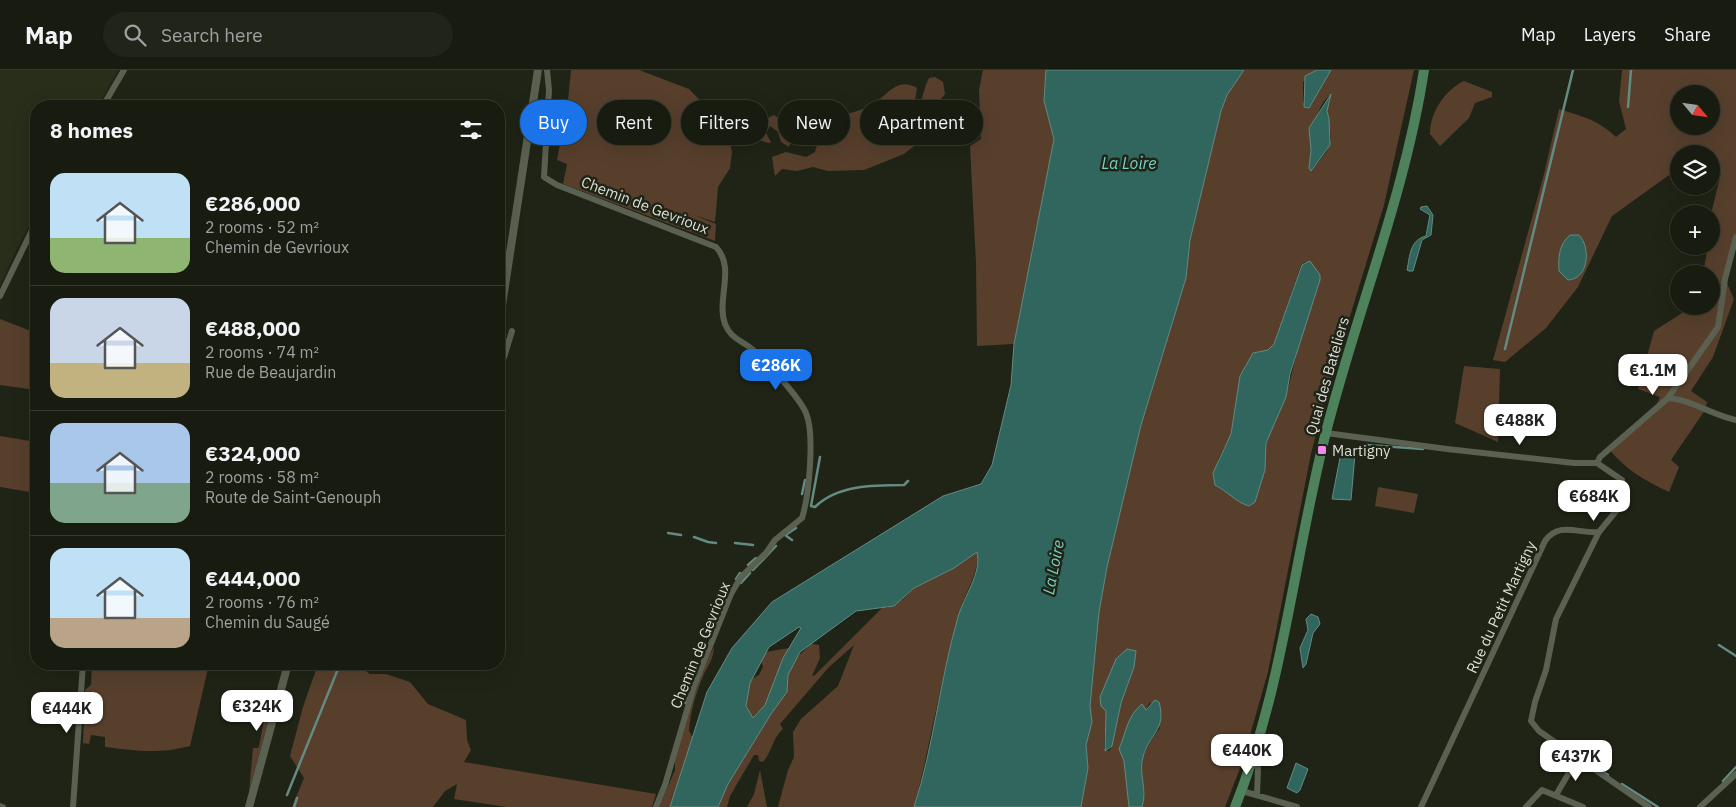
<!DOCTYPE html>
<meta charset="utf-8">
<style>
body{margin:0;font-family:"IBM Plex Sans",sans-serif;background:#202419;color:#f1f3f6;height:100vh;display:flex;flex-direction:column;font-size:19px;white-space:nowrap}
*{box-sizing:border-box;margin:0}
p{font-size:16px;color:#9ea19f}
.icon{flex:none;width:28px;height:28px;fill:none;stroke:currentColor;stroke-width:2;stroke-linecap:round;stroke-linejoin:round}
.map{position:relative;flex:1;overflow:hidden}
.panel{position:absolute;left:30px;top:30px;width:475px;height:570px;display:flex;flex-direction:column;background:#171b10;border-radius:20px;box-shadow:0 5px 20px #0002,0 0 0 1px #363930}
.panel>*{flex:none}
.banner{position:absolute;left:520px;top:30px;width:475px;height:45px;display:flex;gap:10px}
.needle{width:32px;rotate:119deg}
.fabs{position:absolute;left:1670px;top:15px;display:grid;gap:10px}
.fabs a{display:grid;place-items:center;width:50px;height:50px;border-radius:50%;background:#171b10;box-shadow:0 5px 20px #0002,0 0 0 1px #363930;font-size:25px}
.price{position:absolute;translate:-50% -42px;padding:0 11px;border-radius:10px;background:#fff;color:#222;font-size:16px;line-height:32px;filter:drop-shadow(0 1px 2px #0008)}
.price::after{content:'';position:absolute;left:50%;top:30px;width:15px;height:11px;margin-left:-8px;background:inherit;clip-path:polygon(0 0,100% 0,50% 100%)}
.price.current{background:#1a73e8;color:#fff}
ul{padding:0;list-style:none}
li{display:flex;align-items:center;gap:15px;height:125px;padding:0 20px}
li+li{border-top:1px solid #363930}
li span{display:grid;place-items:center;flex:none;width:140px;height:100px;border-radius:15px;color:#555}
li>.icon{margin-inline-start:auto}
span .icon{width:60px;height:60px;fill:#fffc;stroke-width:1}
li b{font-size:21px}
h2{display:flex;justify-content:space-between;align-items:center;height:60px;padding:0 20px;font-size:21px}
.tag{padding:0 18px;border-radius:22px;background:#171b10;box-shadow:0 5px 20px #0002,0 0 0 1px #363930;font-size:18px;line-height:45px}
.tag.current{background:#1a73e8;color:#fff}
header{display:flex;align-items:center;gap:30px;box-sizing:border-box;height:70px;padding:0 25px;background:#171b10;border-bottom:1px solid #363930}
header strong{font-size:24px}
nav{display:flex;gap:28px;margin-inline-start:auto;font-size:18px}
.search{width:350px;height:45px;background:#202419;display:flex;align-items:center;gap:12px;box-sizing:border-box;padding:0 18px;border-radius:28px;color:#9ea19f;font-size:19px}
.map>svg:first-child{display:block}
</style>
<header>
<strong>Map</strong>
<div class="search"><svg class="icon" aria-label="search" viewBox="0 0 24 24"><circle cx="10" cy="10" r="6"/><path d="M15 15l6 6"/></svg>Search here</div>
<nav><a>Map</a><a>Layers</a><a>Share</a></nav>
</header>
<div class="map">
<svg width="1736" height="737" viewBox="0 0 1736 737">
<rect width="100%" height="100%" fill="#1f2416"/>
<path fill="#282e1a" d="M0,0H118L98,36H36V144L18,176L0,216Z"/>
<path fill="#573f2c" fill-rule="evenodd" d="M571,0H639L689,19L712,43V45L716,47L729,69L732,82L730,98L718,117L715,152L694,145L716,154L715,171L563,114L567,94L557,90L568,30Z
M983,0H1046L1044,31L1054,69L1014,274L977,276L976,193L970,76L981,69L979,20Z
M1244,0H1317L1303,12V32L1309,38L1331,0H1414L1384,135L1325,328L1311,384L1268,602L1242,693L1225,737H1142C1146,726 1144,718 1142,706C1139,687 1149,673 1160,658L1150,632L1145,641L1142,634C1127,646 1126,663 1119,679L1124,691L1129,737H1081L1088,698L1086,675L1092,652L1090,636L1099,542L1107,497L1141,355L1186,208L1190,170L1221,41L1227,25ZM1330,25L1327,41L1331,68L1327,81L1312,100L1309,98C1312,76 1311,41 1330,25ZM1305,192L1303,260L1288,318L1266,373V392L1237,430L1230,422L1215,415L1218,390L1231,364L1240,306L1253,283L1268,280L1274,274L1301,195ZM1116,589L1134,597L1121,633L1112,676L1109,681L1104,678L1106,641L1100,627Z
M1622,0H1736V167L1725,209L1734,229L1713,287L1691,321L1707,332L1705,340L1671,390L1679,397L1669,422C1645,411 1626,400 1609,379L1655,338L1660,327L1638,319L1654,261L1693,236H1711V204H1703L1708,176H1711V144L1721,103L1711,99V84H1679V98L1612,146L1578,217L1546,258L1505,292L1493,290L1544,104L1559,39C1581,46 1599,50 1616,67L1626,59L1619,31ZM1679,24H1711V56H1679Z
M935,7L943,12L945,24L929,45L924,63L918,73L904,84L864,100L828,101L813,97L797,101L782,99L775,106L772,87L786,82L806,87L815,82L817,75L814,72L805,76C798,73 798,69 797,62L794,60L789,63L791,71L789,77L781,72L778,62L770,56L766,63L771,72L769,73C757,71 745,62 741,50L743,47L762,51L774,45L789,55C811,50 854,46 873,34C887,26 897,6 917,18L915,31L905,50V54H908C922,43 921,23 929,8Z
M1464,11L1492,22V27L1475,33L1469,48L1440,76L1430,64C1430,42 1445,20 1464,11Z
M0,249L36,263V320L0,315Z
M1464,296L1500,299L1498,372L1455,353Z
M0,366L36,372V423L0,417Z
M1378,417L1418,424L1414,443L1375,436Z
M977,481C980,503 965,522 959,543C941,607 931,673 914,737H778L788,700L794,687L793,662L801,649L838,616L854,575L829,597L780,654L783,659C772,668 772,683 763,692L759,691L758,685H754L730,726L727,737H718L728,714L771,644L787,622L788,605L794,590L811,574L819,575L820,588L812,606L815,605L883,537L887,538L902,530L914,518L954,498Z
M714,576C714,589 708,595 703,606C696,624 690,642 689,661L693,668L670,737H659L675,700V690L697,615Z
M789,578L765,635L753,648C742,636 743,611 759,605L763,597L761,591L766,582Z
M92,594H209L190,676C159,684 137,681 105,677V667L91,665L89,674L83,673L85,620L91,615Z
M318,594H356L370,604H386L410,612L428,634L466,650L467,670L471,680L464,692L656,724L652,737H506L454,729L457,714L445,721L433,737H292L304,708L290,686L303,637Z
M269,625V648L249,722L253,678H258L259,676Z
M760,700L767,737H747L754,724Z"/>
<path fill="#31665f" stroke="#648a83" fill-rule="evenodd" d="M1046,0H1244L1227,25L1221,41L1190,170L1186,208L1141,355L1107,497L1099,542L1090,636L1092,652L1086,675L1088,698L1081,737H914C934,675 940,609 958,547C964,526 982,503 977,482L954,498L914,518L894,536L856,541L800,582L788,605L787,622L771,644L728,714L718,737H670L707,622L732,578L772,532L943,426L981,414L992,395L1011,315L1014,274L1054,69L1044,31ZM799,557L801,558L783,588L765,635L753,648L746,636L750,613L769,577Z
M1317,0H1331L1309,38L1304,37L1305,6Z
M1331,24L1327,41L1329,49L1330,75L1311,101L1309,98L1311,80L1309,58Z
M1427,136L1433,145L1431,165L1422,170L1413,201H1409L1407,200C1410,185 1410,170 1426,166L1430,145L1420,139L1421,137Z
M1570,165H1579C1591,177 1589,209 1568,210L1559,201C1558,188 1559,174 1570,165Z
M1310,191L1320,205V210L1290,304L1286,327L1266,373L1265,400L1255,432L1249,436C1237,433 1227,421 1215,415L1213,403L1231,364L1240,306L1253,283L1268,280L1274,274L1302,195Z
M1349,379L1355,381V384L1351,430L1332,429L1340,388Z
M1311,544L1318,547L1320,554L1313,563L1306,594L1303,598L1300,578L1308,560L1306,549Z
M1127,579L1136,581L1134,597L1121,633L1112,676L1105,681L1106,641L1101,636L1100,627L1116,589Z
M1155,630L1159,632C1167,660 1149,664 1143,687C1138,704 1148,720 1142,737H1129L1124,691L1119,679C1126,663 1127,646 1142,634L1146,640Z
M1296,693L1308,699L1300,720L1297,723L1287,718Z"/>
<g fill="none" stroke-linecap="round" stroke-linejoin="round">
<path stroke="#648a83" stroke-width="2.5" d="M1628,37L1631,0
M1505,279L1573,0
M1355,381L1367,378V375L1423,379
M820,387L811,436L815,437C837,415 874,415 904,415L908,411
M802,424L805,410
M668,463L681,465
M787,464L796,458
M785,465L792,470
M694,467L708,472L716,473
M735,473L753,475
M748,495L756,488
M753,500L776,476
M736,509L740,503
M741,513L750,503
M1719,575L1736,586
M685,633L688,625
M1599,699L1608,705
M1723,711L1736,697
M1622,714L1658,737
M287,725L340,594
M294,737L297,728"/>
<path stroke="#5b6151" stroke-width="6" d="M547,0L549,20L544,107L557,115L716,177C736,198 716,229 725,254C731,269 741,270 752,279C766,291 799,327 806,343C815,364 809,426 802,448L775,470L766,483L741,507L731,524L694,616L665,715L656,737
M103,36L124,0
M0,226L36,152
M499,294L504,287L512,261
M1668,328L1718,257L1725,209L1736,167
M1326,363L1447,379L1574,393H1597L1622,410L1624,420L1621,435L1599,462
M1597,393L1600,387L1668,328C1692,330 1712,345 1736,350
M1255,685L1258,699L1257,725
M1242,721L1297,737
M1556,725L1577,689
M0,736L3,737
M73,737L83,594
M1421,737L1545,471C1559,451 1578,464 1599,462L1556,549L1546,600L1535,632L1531,651L1539,661L1649,737
M1526,737L1542,720L1583,737
M1700,737L1736,704"/>
<path stroke="#5b6151" stroke-width="8" d="M499,255L538,0
M249,737L288,594"/>
<path stroke="#4e825d" stroke-width="10" d="M1235,737C1283,618 1294,489 1325,366C1356,243 1405,125 1424,0"/>
</g>
<rect fill="#f38af2" stroke="#1f2416" stroke-width="2" x="1317" y="375" width="10" height="10" rx="2.5"/>
<g text-anchor="middle" dominant-baseline="central" stroke-width="5" stroke-linejoin="round" paint-order="stroke">
<g font-size="15" fill="#dcdfd6" stroke="#1f2416">
<text transform="translate(645 135) rotate(21)">Chemin de Gevrioux</text>
<text transform="translate(1327 306) rotate(-74)">Quai des Bateliers</text>
<text transform="translate(1501 537) rotate(-65)">Rue du Petit Martigny</text>
<text transform="translate(700 575) rotate(-68)">Chemin de Gevrioux</text>
</g>
<g font-size="15" fill="#dcdfd6" stroke="#1f2416" text-anchor="start">
<text x="1332" y="380">Martigny</text>
</g>
<g font-size="16" font-style="italic" fill="#78d1c6" stroke="#1f2416">
<text x="1129" y="93">La Loire</text>
<text transform="translate(1053 497) rotate(-79)">La Loire</text>
</g>
</g>
</svg>
<div class="fabs">
<a><svg class="needle" viewBox="-14 -14 28 28"><path d="M0-13l5 13h-10z" fill="#e53935"/><path d="M0 13l5-13h-10z" fill="#9ea19f"/></svg></a>
<a><svg class="icon" aria-label="layers" viewBox="0 0 24 24"><path d="M12 4l9 5-9 5-9-5zM3 14l9 5 9-5"/></svg></a>
<a>+</a>
<a>−</a>
</div>
<b class="price current" style="left:776px;top:321px">€286K</b>
<b class="price" style="left:1653px;top:326px">€1.1M</b>
<b class="price" style="left:1520px;top:376px">€488K</b>
<b class="price" style="left:1594px;top:452px">€684K</b>
<b class="price" style="left:257px;top:662px">€324K</b>
<b class="price" style="left:67px;top:664px">€444K</b>
<b class="price" style="left:1247px;top:706px">€440K</b>
<b class="price" style="left:1576px;top:712px">€437K</b>
<div class="banner">
<a class="tag current">Buy</a>
<a class="tag">Rent</a>
<a class="tag">Filters</a>
<a class="tag">New</a>
<a class="tag">Apartment</a>
</div>
<section class="panel">
<h2>8 homes<svg class="icon" aria-label="filters" viewBox="0 0 24 24"><path d="M4 7h16M4 17h16"/><circle cx="9" cy="7" r="2"/><circle cx="15" cy="17" r="2"/></svg></h2>
<ul>
<li><span style="background:linear-gradient(#bfe0f5 65%,#8fb573 0)"><svg class="icon" aria-label="home" viewBox="0 0 24 24"><path d="M3 11l9-7 9 7M6 9v11h12V9"/></svg></span><div><b>€286,000</b><p>2 rooms · 52 m²</p><p>Chemin de Gevrioux</p></div></li>
<li><span style="background:linear-gradient(#c9d6e8 65%,#c2b280 0)"><svg class="icon" aria-label="home" viewBox="0 0 24 24"><path d="M3 11l9-7 9 7M6 9v11h12V9"/></svg></span><div><b>€488,000</b><p>2 rooms · 74 m²</p><p>Rue de Beaujardin</p></div></li>
<li><span style="background:linear-gradient(#a9c7e8 60%,#7fa58c 0)"><svg class="icon" aria-label="home" viewBox="0 0 24 24"><path d="M3 11l9-7 9 7M6 9v11h12V9"/></svg></span><div><b>€324,000</b><p>2 rooms · 58 m²</p><p>Route de Saint-Genouph</p></div></li>
<li><span style="background:linear-gradient(#bfe0f5 70%,#b9a48a 0)"><svg class="icon" aria-label="home" viewBox="0 0 24 24"><path d="M3 11l9-7 9 7M6 9v11h12V9"/></svg></span><div><b>€444,000</b><p>2 rooms · 76 m²</p><p>Chemin du Saugé</p></div></li>
</ul>
</section>
</div>
